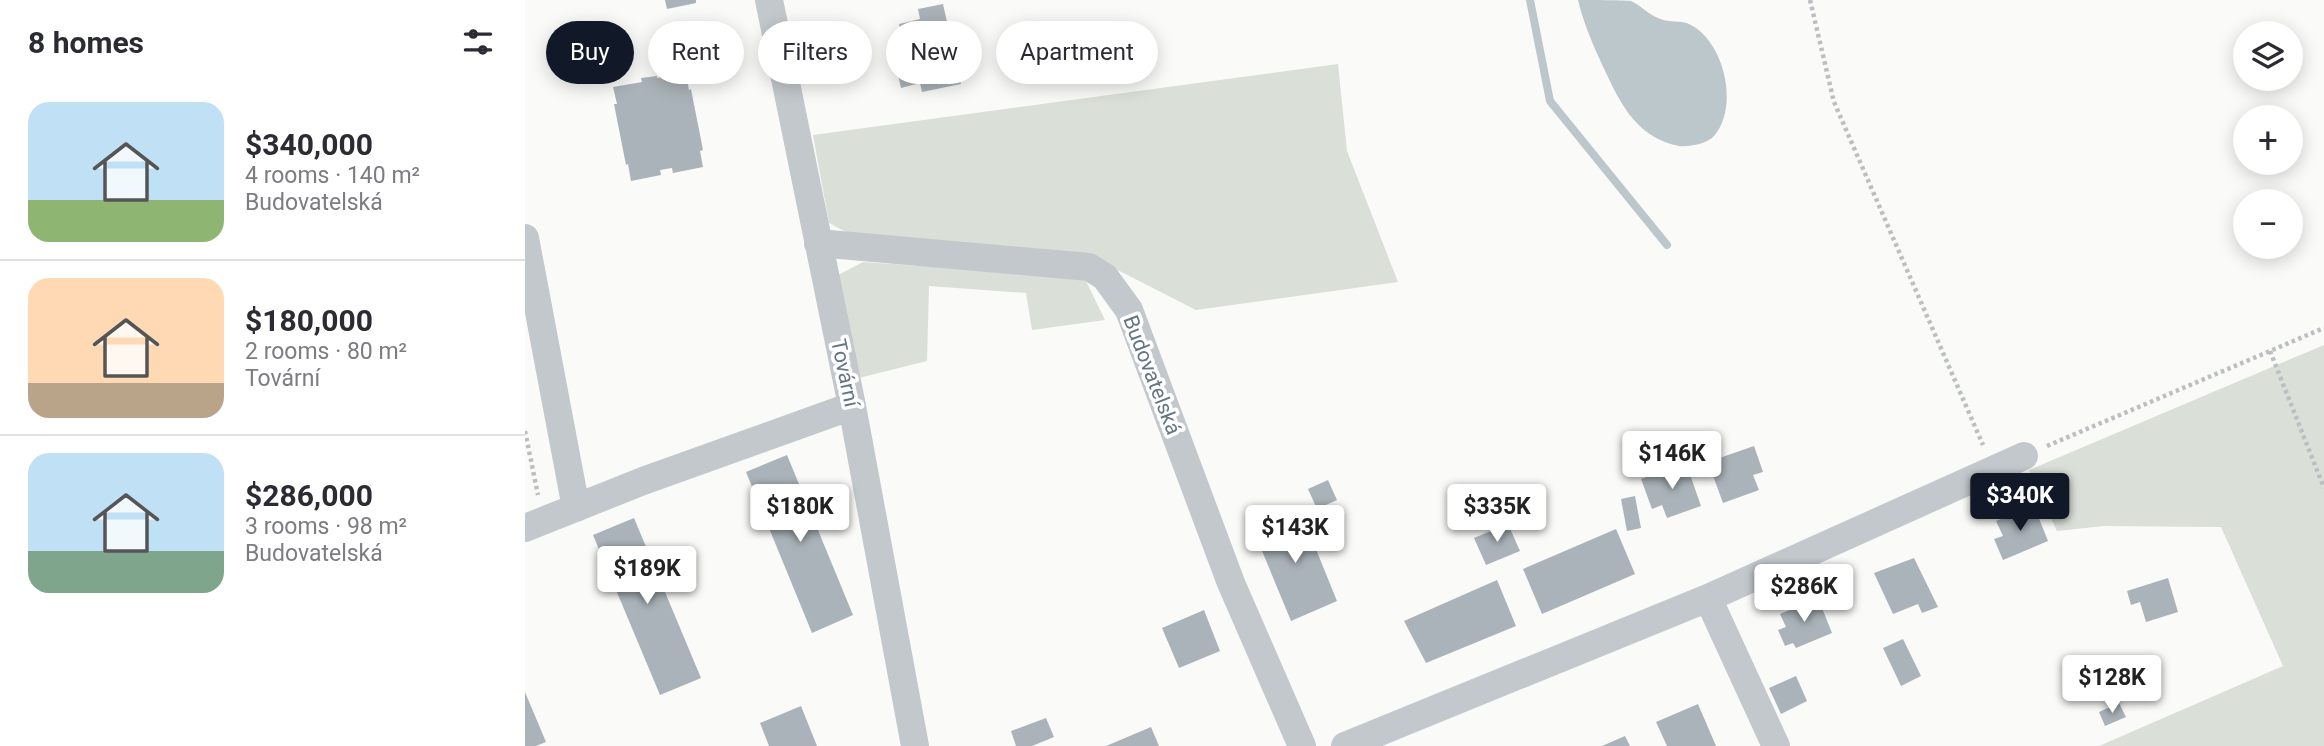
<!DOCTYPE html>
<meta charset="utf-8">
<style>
body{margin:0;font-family:Roboto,sans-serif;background:#f7f7f7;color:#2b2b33;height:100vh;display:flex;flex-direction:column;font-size:26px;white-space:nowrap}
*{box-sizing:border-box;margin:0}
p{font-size:23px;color:#7c7c81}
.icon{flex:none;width:38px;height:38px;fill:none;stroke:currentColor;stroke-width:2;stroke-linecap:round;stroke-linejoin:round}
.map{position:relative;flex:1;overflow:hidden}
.panel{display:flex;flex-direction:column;background:#fff;width:525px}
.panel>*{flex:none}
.top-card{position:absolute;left:21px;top:21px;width:665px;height:63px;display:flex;gap:14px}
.controls{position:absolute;left:1708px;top:21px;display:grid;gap:14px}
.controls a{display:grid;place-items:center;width:70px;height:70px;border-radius:50%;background:#fff;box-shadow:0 4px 18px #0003;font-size:35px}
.price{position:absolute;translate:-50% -60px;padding:0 16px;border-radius:7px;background:#fff;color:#222;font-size:23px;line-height:46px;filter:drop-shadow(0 2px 4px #0008)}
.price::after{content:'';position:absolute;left:50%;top:42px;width:21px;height:16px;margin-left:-10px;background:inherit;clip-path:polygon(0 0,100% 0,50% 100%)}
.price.active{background:#111827;color:#fff}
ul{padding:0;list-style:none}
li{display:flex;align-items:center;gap:21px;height:175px;padding:0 28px}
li+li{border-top:2px solid #e1e1e2}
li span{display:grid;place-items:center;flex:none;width:196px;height:140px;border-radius:21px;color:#555}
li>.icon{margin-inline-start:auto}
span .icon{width:84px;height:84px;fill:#fffc;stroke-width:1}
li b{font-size:30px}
h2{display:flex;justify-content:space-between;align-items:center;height:84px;padding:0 28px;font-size:30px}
.chip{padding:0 24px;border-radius:32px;background:#fff;box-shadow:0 4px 18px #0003;font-size:24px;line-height:63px}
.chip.active{background:#111827;color:#fff}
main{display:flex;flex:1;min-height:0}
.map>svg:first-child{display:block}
</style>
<main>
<section class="panel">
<h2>8 homes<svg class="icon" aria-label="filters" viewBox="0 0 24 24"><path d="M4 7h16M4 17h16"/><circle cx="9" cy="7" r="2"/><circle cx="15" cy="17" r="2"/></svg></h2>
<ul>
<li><span style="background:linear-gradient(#bfe0f5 70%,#8fb573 0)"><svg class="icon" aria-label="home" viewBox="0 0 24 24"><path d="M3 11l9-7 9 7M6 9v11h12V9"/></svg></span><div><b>$340,000</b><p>4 rooms · 140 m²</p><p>Budovatelská</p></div></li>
<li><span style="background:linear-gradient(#ffd9b3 75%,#b9a48a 0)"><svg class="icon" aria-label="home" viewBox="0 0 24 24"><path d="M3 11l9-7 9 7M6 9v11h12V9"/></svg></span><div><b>$180,000</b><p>2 rooms · 80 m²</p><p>Tovární</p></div></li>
<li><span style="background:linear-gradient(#bfe0f5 70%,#7fa58c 0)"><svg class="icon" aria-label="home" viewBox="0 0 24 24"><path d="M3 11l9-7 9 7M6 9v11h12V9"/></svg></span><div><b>$286,000</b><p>3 rooms · 98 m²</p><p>Budovatelská</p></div></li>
</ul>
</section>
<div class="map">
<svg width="1799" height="746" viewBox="0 0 1799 746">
<rect width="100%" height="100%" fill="#fafaf8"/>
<path fill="#dadfd7" d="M813,64L822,151L873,282L671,310L569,258L336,240L304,223L288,135Z
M338,262L559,277L580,320L507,330L501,293L404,286L402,361L334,378L313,275Z
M1799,345V746H1574L1758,666L1696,527L1579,526L1532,531L1504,470Z"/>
<path fill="#bbc7cb" d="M1053,0C1066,0 1095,0 1106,1C1115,5 1123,14 1133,18C1142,23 1155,20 1164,24C1199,40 1215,107 1189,136C1182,144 1164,147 1154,146C1108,137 1093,98 1075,60C1066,40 1058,21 1053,0Z"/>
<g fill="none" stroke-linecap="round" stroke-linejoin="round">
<path stroke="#bbc7cb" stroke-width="8" d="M1005,0L1025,101L1142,245"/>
</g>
<path fill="#aab3b9" d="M140,0H171V3L142,9Z
M418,4L436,84L397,92L395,83L376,88L368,53L380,51L374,24L395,19L393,9Z
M161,73L164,90L166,89L178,150L175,151L178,167L148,173L147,168L135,170L136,175L106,181L103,164L101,165L89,104H92L88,87L117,82L116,78L132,76V78Z
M1229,446L1238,472L1228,475L1234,490L1198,503L1183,462Z
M262,455L328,615L287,633L221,472Z
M1161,463L1176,506L1142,518L1137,505L1127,509L1116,479Z
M803,480L812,500L792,509L783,489Z
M1110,496L1116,528L1102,531L1096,499Z
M1509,506L1523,541L1478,560L1469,539L1478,536L1471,521Z
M775,510L812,601L766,621L728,529Z
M109,518L176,678L135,695L68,535Z
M983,524L995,551L961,565L949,538Z
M1091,529L1110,574L1017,614L998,569Z
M1389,558L1413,607L1397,613L1393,604L1368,614L1349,573Z
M1643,578L1653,612L1621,622L1615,602L1606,605L1602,591Z
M972,580L991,626L901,663L879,621Z
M1293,598L1307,633L1271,648L1268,643L1260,646L1253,630L1261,627L1255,614Z
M679,610L695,651L654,668L637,628Z
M1378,639L1396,676L1376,686L1358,648Z
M1271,676L1282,701L1256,714L1244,688Z
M0,692L21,742L11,746H0Z
M1594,703L1601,717L1580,726L1574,712Z
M1173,704L1191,746H1142L1131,722Z
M276,706L292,746H244L235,723Z
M521,718L529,737L507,746H491L486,731Z
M626,727L634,746H581Z
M1100,736L1105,746H1077Z"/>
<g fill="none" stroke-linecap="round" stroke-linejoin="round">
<path stroke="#bbbfc2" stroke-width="4.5" stroke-dasharray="3.5 3.5" stroke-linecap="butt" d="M1285,0L1309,102L1458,445
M1745,351L1799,488
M0,431L13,495
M1522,446L1799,328"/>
<path stroke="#c3c8cc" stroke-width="28" d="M244,0L327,406L390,746
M0,238L51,508
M293,243L564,267L580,277L604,310L706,583L777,746
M0,528L118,481L327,406
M1183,598L1251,746
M820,746L1183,598L1499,456"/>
</g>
<g text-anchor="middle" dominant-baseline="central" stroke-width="7" stroke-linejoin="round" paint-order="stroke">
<g font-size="21" fill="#657683" stroke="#fff">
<text transform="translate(320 373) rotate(78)">Tovární</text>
<text transform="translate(627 375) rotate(69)">Budovatelská</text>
</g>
</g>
</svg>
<div class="controls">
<a><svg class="icon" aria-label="layers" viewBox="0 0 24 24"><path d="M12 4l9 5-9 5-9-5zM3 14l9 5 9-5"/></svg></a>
<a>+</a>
<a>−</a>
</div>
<b class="price" style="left:1147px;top:491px">$146K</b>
<b class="price active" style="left:1495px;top:533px">$340K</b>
<b class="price" style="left:275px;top:544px">$180K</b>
<b class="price" style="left:972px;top:544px">$335K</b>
<b class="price" style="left:770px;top:565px">$143K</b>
<b class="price" style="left:122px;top:606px">$189K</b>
<b class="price" style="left:1279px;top:624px">$286K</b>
<b class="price" style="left:1587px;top:715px">$128K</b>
<div class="top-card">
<a class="chip active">Buy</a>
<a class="chip">Rent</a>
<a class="chip">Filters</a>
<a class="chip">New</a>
<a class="chip">Apartment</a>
</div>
</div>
</main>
